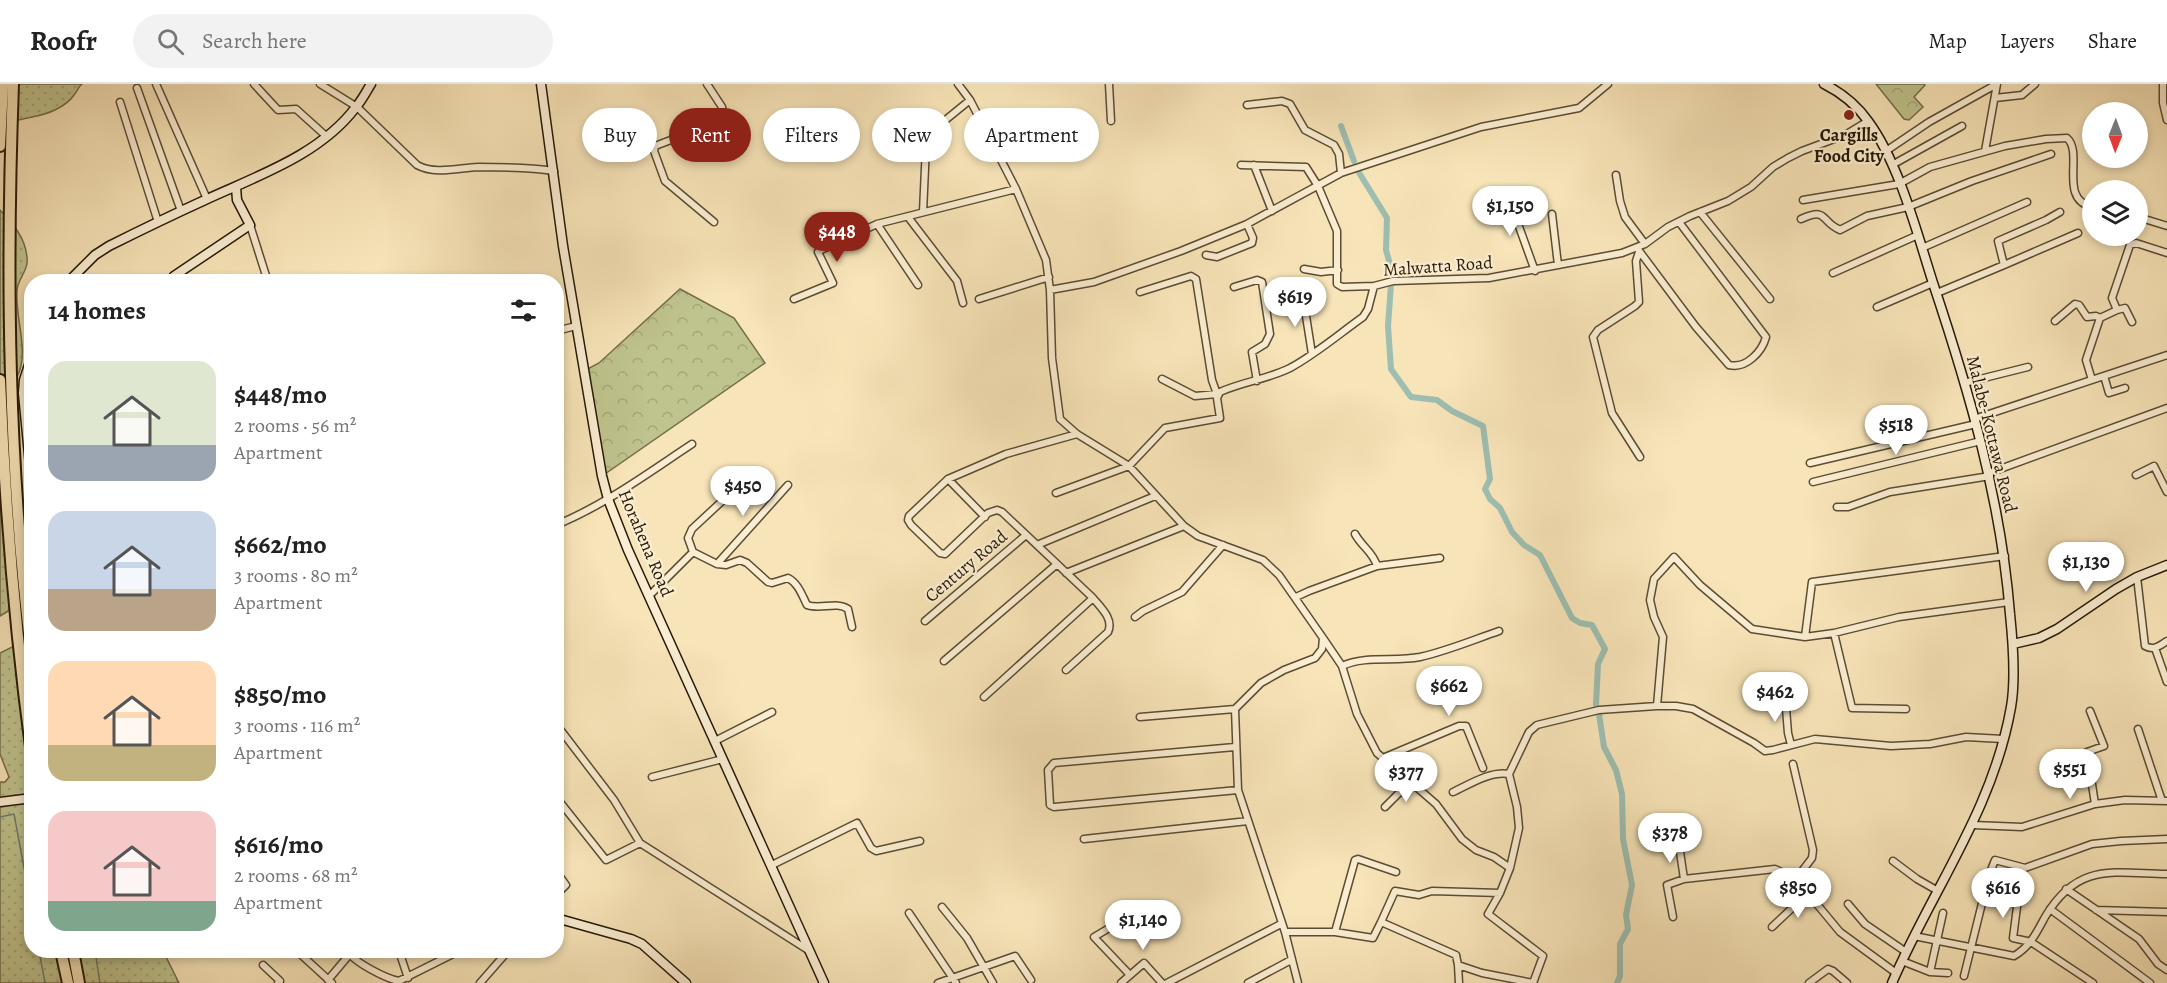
<!DOCTYPE html>
<meta charset="utf-8">
<style>
body{margin:0;font-family:Alegreya,serif;background:#f2f2f2;color:#222;height:100vh;display:flex;flex-direction:column;font-size:22px;white-space:nowrap}
*{box-sizing:border-box;margin:0}
p{font-size:20px;color:#767676}
.icon{flex:none;width:33px;height:33px;fill:none;stroke:currentColor;stroke-width:2;stroke-linecap:round;stroke-linejoin:round}
.map{position:relative;flex:1;overflow:hidden}
.sheet{position:absolute;left:24px;top:190px;width:540px;height:684px;display:flex;flex-direction:column;background:#fff;border-radius:24px;box-shadow:0 3px 9px #0003}
.sheet>*{flex:none}
.banner{position:absolute;left:582px;top:24px;width:570px;height:54px;display:flex;gap:12px}
.needle{width:39px;rotate:181deg}
.fabs{position:absolute;left:2082px;top:18px;display:grid;gap:12px}
.fabs a{display:grid;place-items:center;width:66px;height:66px;border-radius:50%;background:#fff;box-shadow:0 3px 9px #0003;font-size:30px}
.price{position:absolute;translate:-50% -51px;padding:0 14px;border-radius:21px;background:#fff;color:#222;font-size:20px;line-height:39px;filter:drop-shadow(0 2px 3px #0008)}
.price::after{content:'';position:absolute;left:50%;top:36px;width:18px;height:14px;margin-left:-9px;background:inherit;clip-path:polygon(0 0,100% 0,50% 100%)}
.price.current{background:#8f2418;color:#fff}
ul{padding:0;list-style:none}
li{display:flex;align-items:center;gap:18px;height:150px;padding:0 24px}
li span{display:grid;place-items:center;flex:none;width:168px;height:120px;border-radius:18px;color:#555}
li>.icon{margin-inline-start:auto}
span .icon{width:72px;height:72px;fill:#fffc;stroke-width:1}
li b{font-size:26px}
h2{display:flex;justify-content:space-between;align-items:center;height:72px;padding:0 24px;font-size:26px}
.chip{padding:0 21px;border-radius:27px;background:#fff;box-shadow:0 3px 9px #0003;font-size:21px;line-height:54px}
.chip.current{background:#8f2418;color:#fff}
header{display:flex;align-items:center;gap:36px;box-sizing:border-box;height:84px;padding:0 30px;background:#fff;border-bottom:2px solid #e0e0e0}
header strong{font-size:28px}
nav{display:flex;gap:33px;margin-inline-start:auto;font-size:21px}
.search{width:420px;height:54px;background:#f2f2f2;display:flex;align-items:center;gap:15px;box-sizing:border-box;padding:0 21px;border-radius:33px;color:#767676;font-size:22px}
.map>svg:first-child{display:block}
</style>
<header>
<strong>Roofr</strong>
<div class="search"><svg class="icon" aria-label="search" viewBox="0 0 24 24"><circle cx="10" cy="10" r="6"/><path d="M15 15l6 6"/></svg>Search here</div>
<nav><a>Map</a><a>Layers</a><a>Share</a></nav>
</header>
<div class="map">
<svg width="2167" height="899" viewBox="0 0 2167 899">
<defs>
<pattern id="grass-dots" width="8" height="8" patternUnits="userSpaceOnUse" patternTransform="scale(1.5)"><rect width="8" height="8" fill="#bfc38d"/><path d="M2 2h.1M6 6h.1" fill="none" stroke="#a4a778" stroke-width="1.8" stroke-linecap="round"/></pattern>
<pattern id="forest-crowns" width="20" height="18" patternUnits="userSpaceOnUse" patternTransform="scale(1.5)"><rect width="20" height="18" fill="#bfc38d"/><path d="M2 6a3 3 0 1 1 6 0M12 15a3 3 0 1 1 6 0" fill="none" stroke="#a4a778"/></pattern>
</defs>
<rect width="100%" height="100%" fill="#f7e4b8"/>
<filter id="stains"><feTurbulence type="fractalNoise" baseFrequency=".00333" numOctaves="4"/><feColorMatrix values="0 0 0 0 .2 0 0 0 0 .09 0 0 0 0 .02 0 0 0 .5 -.17"/></filter>
<radialGradient id="worn" r=".72"><stop offset=".6" stop-color="#630" stop-opacity="0"/><stop offset="1" stop-color="#630" stop-opacity=".3"/></radialGradient>
<path fill="url(#grass-dots)" stroke="#736e49" stroke-width="1.5" d="M0,0H82C77,4 78,7 74,11C70,17 61,23 55,26C37,35 17,33 0,43Z
M0,126C13,140 25,153 27,173C29,187 17,195 17,207C15,236 30,267 17,293L0,372Z
M0,416C20,435 19,488 20,515L18,521L0,532Z
M26,556L32,559V867H163L179,899H0V698H5L9,693L0,670V569Z"/>
<path fill="url(#forest-crowns)" stroke="#736e49" stroke-width="1.5" d="M1876,0H1924L1925,1L1914,13L1923,23L1909,36L1904,35Z
M680,205L734,234L765,279L602,392L584,287L599,279Z"/>
<g fill="none" stroke-linecap="round" stroke-linejoin="round">
<path stroke="#6e7c6c" stroke-width="1.5" d="M0,733L14,730L32,826
M39,867L45,899
M95,867L100,899"/>
<path stroke="#9dbeb1" stroke-width="6" d="M1341,42L1354,77
M1358,87L1387,134L1386,166L1391,184
M1391,200L1388,242L1391,285L1411,313L1437,316L1452,327L1483,342L1490,395L1485,405L1490,415L1500,424L1512,448L1524,461L1540,471L1572,534L1580,539L1592,541L1605,565L1598,580L1596,621
M1599,630L1604,663L1616,686L1622,710L1623,755L1632,801L1626,831L1628,845L1620,860V892L1617,899"/>
<g stroke="#5b4c32" stroke-width="9">
<path id="street" d="M156,0L207,115
M254,0L278,26L296,25L326,52
M320,0L357,23L417,81C435,91 458,84 478,83C503,83 528,83 554,87
M707,0L722,23L723,29L684,51L655,62L654,67L665,97L714,138
M958,0L970,16L1016,105L1046,176L1050,206L1052,274L1060,335L1077,350L1129,382L1165,344L1220,334L1217,314L1220,308C1242,298 1268,295 1290,284C1316,270 1339,250 1363,233L1368,225L1374,202L1393,197L1489,194L1622,169L1645,160L1668,143L1690,132L1728,117L1751,103L1773,83L1788,74L1802,67L1845,51L1868,37
M1109,0L1111,37
M2163,0V19L2167,36
M137,4L181,127
M1995,14L2022,11L2035,0
M120,18L158,138
M1247,21L1282,17L1290,20L1305,46L1334,61L1339,70L1341,89
M1886,67L1929,38L1997,0
M1985,67L1997,0
M1241,81L1306,83L1318,102L1337,147V200L1342,203L1374,202
M1254,81L1272,127
M1892,81L1962,42
M1616,91L1620,117L1625,133L1645,160
M1508,112L1535,187
M1803,116L1899,100L1930,83L2005,62L2046,55L2067,54C2084,69 2058,115 2092,123
M923,128L926,62L943,38L970,16
M1700,128L1770,215
M1552,130L1558,181
M908,133L957,197L963,219
M2138,133L2167,142
M1801,135C1829,123 1819,137 1840,146L1867,132L1908,123L1972,97L2051,70
M877,140L918,201
M250,141L268,198
M1637,164L1696,243L1729,281C1746,285 1762,268 1766,253L1679,138
M1922,164L2027,118
M1639,168L1636,177L1639,218L1635,222L1598,246L1593,253L1612,329L1640,373
M1206,171L1217,173L1252,159L1253,154L1247,140
M2004,181L2078,149
M1304,185L1321,188L1338,186
M1833,189L1918,151
M1234,203L1257,196L1262,198L1270,250L1265,260L1252,268L1257,297
M1050,206L1094,198L1181,167L1247,140L1341,89L1481,43L1579,24L1608,0
M1140,208L1191,192L1196,195L1212,296L1217,310L1195,312L1162,295
M1937,209L2004,181L1998,157L2046,136L2060,128
M1303,213L1312,270
M794,215L833,199L818,168L821,166L877,140L1016,105
M979,215L1049,193
M1877,223L1933,199
M2117,226L2125,224L2132,238
M2055,237L2075,220L2079,221L2087,233L2096,232L2100,234
M556,247L576,242
M2104,292L2109,309L2125,304
M2092,296L2086,276L2100,234L2117,226L2112,214L2130,161L2136,159L2167,169
M1964,299L2028,283
M1974,335L2167,271
M1810,379L1976,340
M1989,389L2167,324
M2136,391L2154,382L2167,408
M948,395L985,433
M1813,398L1981,357
M1056,409L1129,382L1184,442L1198,452L1263,476L1279,491L1323,554L1322,565L1315,574L1284,586L1261,599L1235,625L1238,706L1285,848L1298,899
M1837,423H1848L1890,408L1990,392
M556,441C605,421 648,389 692,360
M1355,450C1362,463 1373,468 1377,482
M1037,461L1155,412
M693,468L688,454L692,445L748,393
M717,480L788,401
M1066,489L1184,442
M2137,493L2145,562C2154,567 2159,562 2167,557
M649,512L693,468L717,480L726,481L740,476L747,479L768,498L772,499L788,494C798,499 802,511 807,521C820,526 837,517 848,525L852,543
M1296,513L1309,507L1377,482L1440,474
M1135,533L1143,527L1182,508L1223,461
M925,537L1026,451
M1805,553L1834,549
M2155,564L2167,598
M944,577L1057,480
M1342,582C1366,571 1394,578 1420,573C1447,567 1473,556 1499,547
M1066,586L1108,548C1114,535 1101,524 1093,514
M1785,612L1788,649L1791,661
M984,613L1093,514L1002,428L997,426L988,429L945,470L940,469L911,441L908,436L909,432L948,395L1006,370L1077,350
M1657,622H1676L1693,625L1754,659L1765,667L1773,666L1815,655L1891,662L1930,660L1966,653L2003,655
M1906,625L1852,624L1834,549L1899,533L2009,518
M2090,627L2104,662L2087,668L2095,720
M1140,633L1235,625
M556,640L614,716L640,759L808,866
M2138,645L2162,717
M715,657L772,628
M1235,663L1054,679L1048,686L1050,721L1054,723L1238,706
M1383,674L1459,642H1466L1483,684
M1793,680L1813,766L1812,774L1796,795
M652,693L723,675
M1453,708C1470,700 1490,687 1509,690
M556,713L606,776L640,759
M1385,723L1410,698
M1973,741L2022,743L2095,720L2125,716L2167,717
M1084,755L1248,737
M1679,761L1684,795
M1893,777L1917,795L1938,807
M772,781L857,739L871,764L876,767L920,757
M1510,784L1519,744L1517,723L1509,690L1529,648L1537,641L1599,626L1657,622L1663,553L1654,533L1650,516L1654,495L1674,473L1700,501L1752,545L1805,553L1812,498L2005,472
M2022,784L2013,854L2031,858L2093,899
M556,787L566,801L556,811
M2066,805L2139,855L2158,880L2167,886
M1848,820L1865,840L1906,868
M942,823L967,854L993,899
M2050,825L2150,899
M2096,826L2167,828
M909,829L956,899
M1673,833L1667,801L1684,795L1775,785L1796,795L1840,848L1896,889
M1381,838L1395,807L1419,811L1432,807L1500,809
M1116,840L1094,853L1130,891
M1772,843L1808,809
M1285,848H1335L1373,854L1381,838L1456,871L1458,881L1482,889L1533,899L1543,872L1488,830L1500,809L1510,784L1494,773L1476,766L1462,755L1436,720L1377,669L1357,630L1342,582L1323,554
M1335,848L1355,776L1358,775L1396,788
M1914,852L2014,872C2030,863 2037,848 2045,833C2078,778 2112,789 2167,790
M297,867L332,899
M348,867C353,878 387,895 399,897L459,867
M399,867L408,894
M1902,877L1930,888L1948,889
M263,881L280,897L278,899
M1458,881L1459,899
M1930,888L1943,829
M1964,892L1989,791L1995,776L2025,784L2092,760L2121,757L2167,755
M328,896L349,871
M480,899L508,867
M938,899L1015,872L1031,896
M1121,899L1144,879L1162,899
M1167,899L1281,840
M1248,899L1291,876
M1809,899L1828,885L1833,887L1847,899"/>
</g>
<g stroke="#271905" stroke-width="11">
<path id="secondary" d="M541,0L563,162L602,392L608,415L628,466L824,899
M1824,0C1842,9 1856,20 1868,37C1899,79 1917,149 1933,199C1969,307 2001,416 2010,530C2013,559 2016,595 2011,623C1993,726 1932,806 1892,899
M68,198L95,171L109,162C141,146 172,131 205,116C257,92 320,71 356,23C362,16 366,8 371,0
M170,198L174,192L250,141L237,116L236,103
M32,272L24,296L23,309L32,402
M2013,560L2039,554L2057,545L2116,505L2137,493L2167,481
M0,718L32,714
M556,834L631,855L642,860L686,899"/>
</g>
<g stroke="#271905" stroke-width="14">
<path id="highway" d="M13,0C6,192 8,383 32,574
M0,62L3,0
M0,296C5,421 15,546 32,671
M61,867L68,899
M73,867L79,899"/>
</g>
<use href="#street" stroke="#faedd1" stroke-width="6"/>
<use href="#secondary" stroke="#faedd1" stroke-width="8"/>
<use href="#highway" stroke="#f7e4b8" stroke-width="10"/>
</g>
<circle fill="#8f2418" stroke="#faedd1" stroke-width="2" cx="1849" cy="31" r="6"/>
<g text-anchor="middle" dominant-baseline="central" stroke-width="4.5" stroke-linejoin="round" paint-order="stroke">
<g font-size="18" font-weight="bold" fill="#271905" stroke="#faedd1">
<text x="1849" y="51">Cargills<tspan x="1849" dy="21">Food City</tspan></text>
</g>
<g font-size="18" fill="#271905" stroke="#faedd1">
<text transform="translate(1438 182) rotate(-4)">Malwatta Road</text>
<text transform="translate(1992 350) rotate(76)">Malabe-Kottawa Road</text>
<text transform="translate(646 459) rotate(67)">Horahena Road</text>
<text transform="translate(966 482) rotate(-40)">Century Road</text>
</g>
</g>
<rect width="100%" height="100%" filter="url(#stains)"/>
<rect width="100%" height="100%" fill="url(#worn)"/>
</svg>
<div class="fabs">
<a><svg class="needle" viewBox="-14 -14 28 28"><path d="M0-13l5 13h-10z" fill="#e53935"/><path d="M0 13l5-13h-10z" fill="#767676"/></svg></a>
<a><svg class="icon" aria-label="layers" viewBox="0 0 24 24"><path d="M12 4l9 5-9 5-9-5zM3 14l9 5 9-5"/></svg></a>
</div>
<b class="price" style="left:1510px;top:153px">$1,150</b>
<b class="price current" style="left:837px;top:179px">$448</b>
<b class="price" style="left:1295px;top:244px">$619</b>
<b class="price" style="left:1896px;top:372px">$518</b>
<b class="price" style="left:743px;top:433px">$450</b>
<b class="price" style="left:2086px;top:509px">$1,130</b>
<b class="price" style="left:1449px;top:633px">$662</b>
<b class="price" style="left:1775px;top:639px">$462</b>
<b class="price" style="left:2070px;top:716px">$551</b>
<b class="price" style="left:1406px;top:719px">$377</b>
<b class="price" style="left:1670px;top:780px">$378</b>
<b class="price" style="left:1798px;top:835px">$850</b>
<b class="price" style="left:2003px;top:835px">$616</b>
<b class="price" style="left:1143px;top:867px">$1,140</b>
<div class="banner">
<a class="chip">Buy</a>
<a class="chip current">Rent</a>
<a class="chip">Filters</a>
<a class="chip">New</a>
<a class="chip">Apartment</a>
</div>
<section class="sheet">
<h2>14 homes<svg class="icon" aria-label="filters" viewBox="0 0 24 24"><path d="M4 7h16M4 17h16"/><circle cx="9" cy="7" r="2"/><circle cx="15" cy="17" r="2"/></svg></h2>
<ul>
<li><span style="background:linear-gradient(#dfe7d0 70%,#9aa5b1 0)"><svg class="icon" aria-label="home" viewBox="0 0 24 24"><path d="M3 11l9-7 9 7M6 9v11h12V9"/></svg></span><div><b>$448/mo</b><p>2 rooms · 56 m²</p><p>Apartment</p></div></li>
<li><span style="background:linear-gradient(#c9d6e8 65%,#b9a48a 0)"><svg class="icon" aria-label="home" viewBox="0 0 24 24"><path d="M3 11l9-7 9 7M6 9v11h12V9"/></svg></span><div><b>$662/mo</b><p>3 rooms · 80 m²</p><p>Apartment</p></div></li>
<li><span style="background:linear-gradient(#ffd9b3 70%,#c2b280 0)"><svg class="icon" aria-label="home" viewBox="0 0 24 24"><path d="M3 11l9-7 9 7M6 9v11h12V9"/></svg></span><div><b>$850/mo</b><p>3 rooms · 116 m²</p><p>Apartment</p></div></li>
<li><span style="background:linear-gradient(#f6c9c9 75%,#7fa58c 0)"><svg class="icon" aria-label="home" viewBox="0 0 24 24"><path d="M3 11l9-7 9 7M6 9v11h12V9"/></svg></span><div><b>$616/mo</b><p>2 rooms · 68 m²</p><p>Apartment</p></div></li>
</ul>
</section>
</div>
